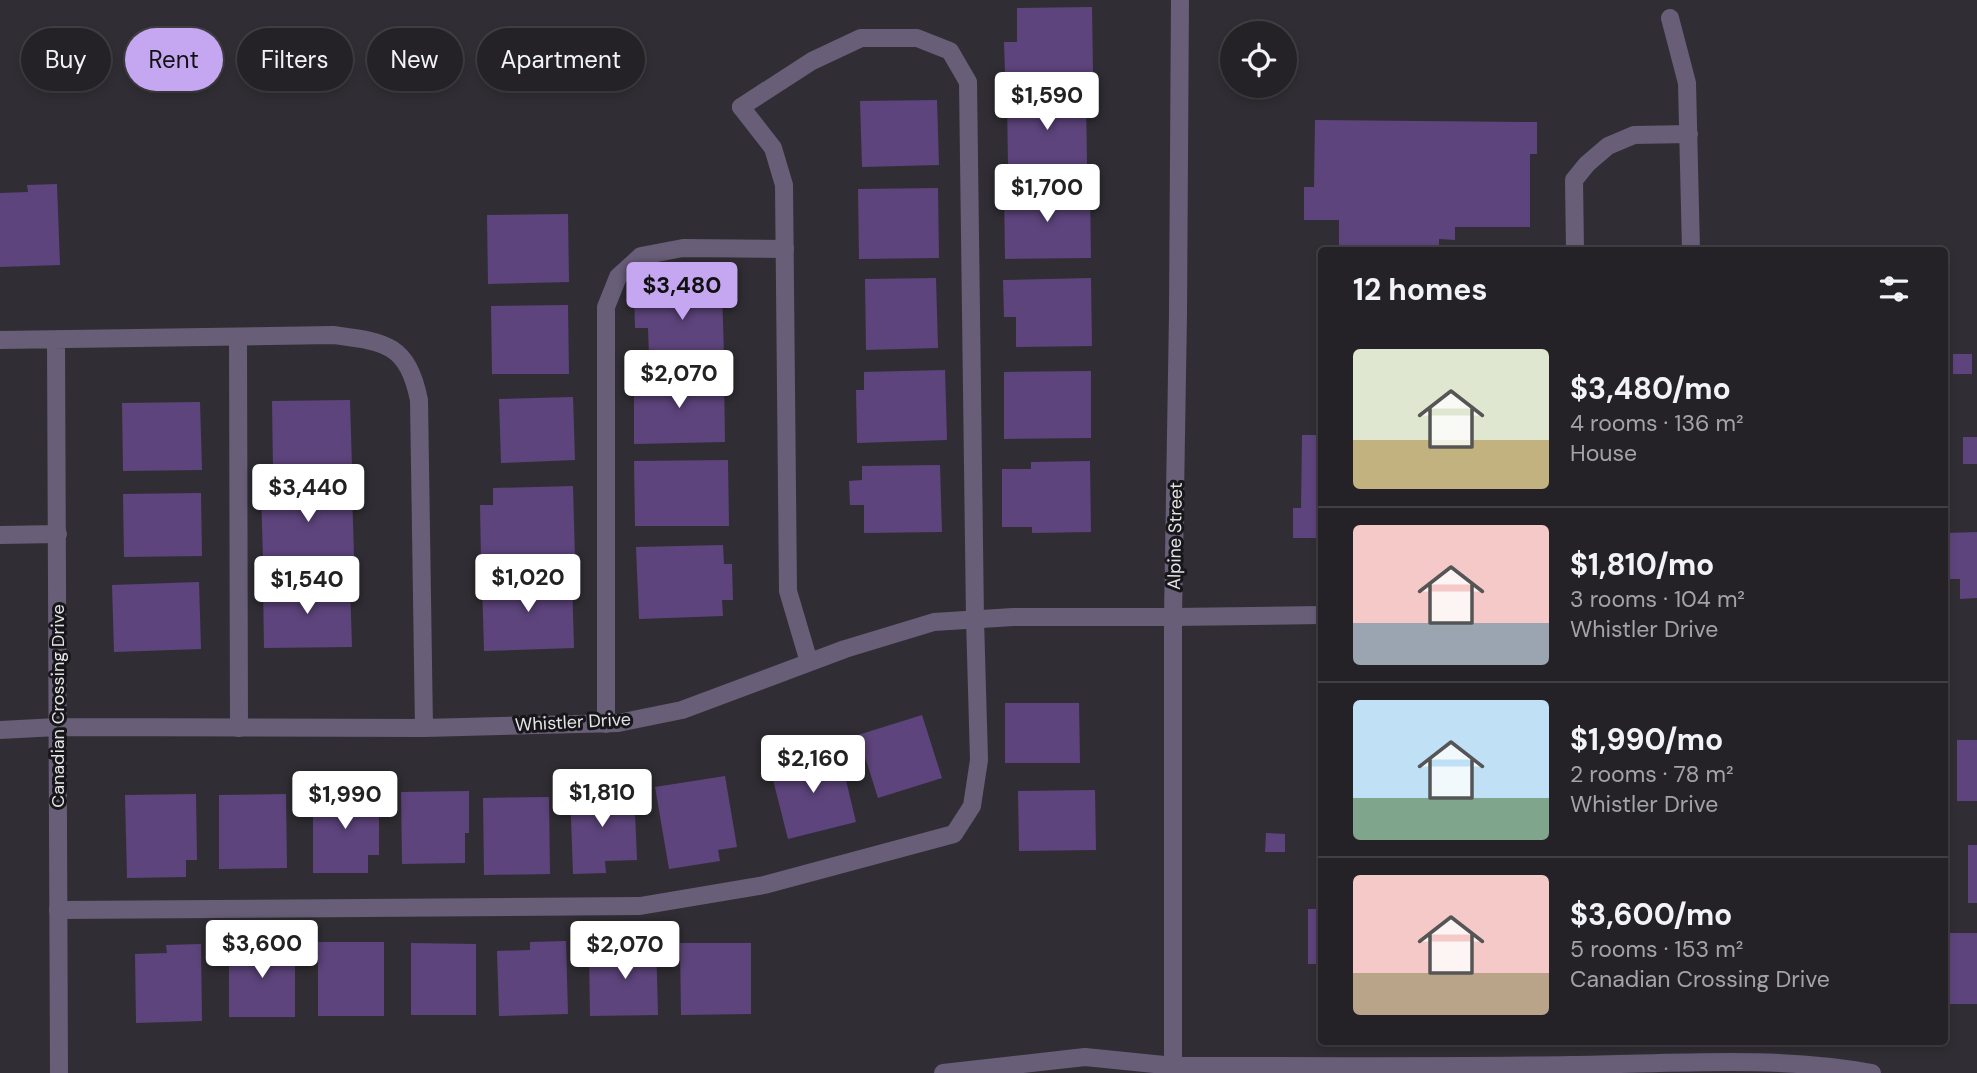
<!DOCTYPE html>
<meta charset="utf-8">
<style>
body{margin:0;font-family:"DM Sans",sans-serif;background:#302f33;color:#f1f3f6;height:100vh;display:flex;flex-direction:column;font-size:26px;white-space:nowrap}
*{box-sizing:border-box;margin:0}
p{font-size:23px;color:#a3a4a7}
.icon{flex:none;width:38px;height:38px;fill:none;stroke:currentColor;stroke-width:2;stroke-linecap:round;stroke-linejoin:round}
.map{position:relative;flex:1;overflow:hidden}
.panel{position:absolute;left:1318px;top:247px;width:630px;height:798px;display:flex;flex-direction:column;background:#242227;border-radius:7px;box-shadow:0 4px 10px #0003,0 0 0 2px #413f44}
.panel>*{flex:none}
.banner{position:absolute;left:21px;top:28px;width:665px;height:63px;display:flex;gap:14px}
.tools{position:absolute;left:1220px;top:21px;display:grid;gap:14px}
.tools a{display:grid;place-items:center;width:77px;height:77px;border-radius:50%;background:#242227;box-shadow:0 4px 10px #0003,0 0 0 2px #413f44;font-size:35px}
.price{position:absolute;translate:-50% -60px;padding:0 16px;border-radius:7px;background:#fff;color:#222;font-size:23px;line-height:46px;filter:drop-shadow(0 2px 4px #0008)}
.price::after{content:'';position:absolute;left:50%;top:42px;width:21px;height:16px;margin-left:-10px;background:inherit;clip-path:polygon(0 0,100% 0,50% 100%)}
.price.selected{background:#c5a7f1;color:#111}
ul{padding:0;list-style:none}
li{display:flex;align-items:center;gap:21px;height:175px;padding:0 35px}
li+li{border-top:2px solid #413f44}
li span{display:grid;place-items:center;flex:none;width:196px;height:140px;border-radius:7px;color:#555}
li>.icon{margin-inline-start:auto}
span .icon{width:84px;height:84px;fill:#fffc;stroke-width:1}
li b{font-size:30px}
h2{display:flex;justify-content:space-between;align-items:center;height:84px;padding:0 35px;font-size:30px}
.tag{padding:0 24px;border-radius:32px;background:#242227;box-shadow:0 4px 10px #0003,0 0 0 2px #413f44;font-size:24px;line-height:63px}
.tag.selected{background:#c5a7f1;color:#111}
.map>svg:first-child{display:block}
</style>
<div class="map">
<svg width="1977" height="1073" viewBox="0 0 1977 1073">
<rect width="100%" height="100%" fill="#302e34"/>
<path fill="#5d447c" d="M1092,7L1093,72L1005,74L1004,42H1017V8Z
M1086,99L1087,164L1008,166L1007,100Z
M937,100L939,165L862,167L860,101Z
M1315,120L1537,122V154H1530V227H1455V240L1439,239V250H1339V220H1304V187H1314Z
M57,184L60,265L0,267V193L28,192L27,185Z
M938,188L939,258L859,259L858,189Z
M1004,189H1090L1091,258L1005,259Z
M568,214L569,282L488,284L487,215Z
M936,278L938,348L866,350L865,279Z
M1091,278L1092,346L1016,347V317H1004L1003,280Z
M722,289L724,356L649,357L648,328H635L634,291Z
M568,305L569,374H492L491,306Z
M1953,354H1972V374H1953Z
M945,370L947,440L857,443L856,390H864V372Z
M1091,371V438L1004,439V372Z
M724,376L725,442L634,444V378Z
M573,397L575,460L501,463L499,399Z
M350,400L352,467L273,468L272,401Z
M200,402L202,470L123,471L122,403Z
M1302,435H1321V538H1293V508H1301Z
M1963,437H1977V464H1963Z
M728,460L729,526H635L634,461Z
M1090,461L1091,532L1032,533V527H1002V469H1031V462Z
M940,465L942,532L864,533V505H850L849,481L862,480V466Z
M573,486L575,558L481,560L480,505H493V488Z
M352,490L354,556L263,559L261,493Z
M201,493L202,556L124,557L123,494Z
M1977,532V598L1960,599V579H1948L1947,533Z
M723,545L724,564H732L733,600H722L723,616L639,619L636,547Z
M572,578L574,648L484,651L482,581Z
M199,582L201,649L114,652L112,585Z
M350,584L352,647L264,648L263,586Z
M1005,703H1079L1080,763H1005Z
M922,715L942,778L878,798L858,735Z
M1957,740H1977V801H1957Z
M839,751L856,822L788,839L770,768Z
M725,776L737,847L718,850L720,861L669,869L655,787Z
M634,788L637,860L605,861L606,873L573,874L570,791Z
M1095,790L1096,850L1019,851L1018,791Z
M469,791V833H465V863L402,864L401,792Z
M313,792H379V855H368V873H313Z
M196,794L197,860H186V877L127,878L125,795Z
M286,794L287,868L219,869V795Z
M549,797L550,874L484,875L483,798Z
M1266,833L1285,834V852H1265Z
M1968,845H1977V903H1968Z
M1308,909H1321V964H1308Z
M1944,933H1977V1004H1944Z
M656,940L658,1015L590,1016L589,952L622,951V941Z
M566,941L568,1014L499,1016L497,951L530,950V942Z
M318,942H384V1016H318Z
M229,943L295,944V1017H229Z
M411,943L476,944V1015H411Z
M680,943H751V1014L681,1015Z
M201,944L202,1021L136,1023L135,954L167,953L166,945Z"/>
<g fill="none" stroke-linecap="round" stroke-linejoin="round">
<path stroke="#685e78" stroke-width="18" d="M1670,18L1687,83L1691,250
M1575,250L1574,180L1587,164L1608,146L1634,135L1689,134
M238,337L239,728
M0,535L58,534
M1173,617L1321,615
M606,724V307L618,277L641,256L683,248L785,249
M58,910L640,906L764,885L954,834L972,806L979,760L975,619L968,82L950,51L917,38H861L812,61L741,107"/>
<path stroke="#685e78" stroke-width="18" d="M741,107L773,148L784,185L788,591L809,662
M0,340L333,335C385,342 407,343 419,400L424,728
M56,340L59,1073
M0,730L57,727L424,728L618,723L682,710L845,649L934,622L1013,617H1173
M943,1073L1085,1057L1174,1066"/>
<path stroke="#685e78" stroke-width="18" d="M1174,1066C1306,1066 1438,1067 1571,1065C1671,1064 1774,1055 1872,1073
M1173,1073V617L1178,314L1180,0"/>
</g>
<g text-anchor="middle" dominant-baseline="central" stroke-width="6" stroke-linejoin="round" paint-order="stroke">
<g font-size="18" fill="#e5e4e8" stroke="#171619">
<text transform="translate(1175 536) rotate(-89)">Alpine Street</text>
<text transform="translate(58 706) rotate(-90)">Canadian Crossing Drive</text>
<text transform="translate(573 722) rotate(-3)">Whistler Drive</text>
</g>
</g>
</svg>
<div class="tools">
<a><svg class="icon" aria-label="locate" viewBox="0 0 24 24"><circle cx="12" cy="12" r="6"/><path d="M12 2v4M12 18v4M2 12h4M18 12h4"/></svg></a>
</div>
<b class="price" style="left:1047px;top:132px">$1,590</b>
<b class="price" style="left:1047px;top:224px">$1,700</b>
<b class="price selected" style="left:682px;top:322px">$3,480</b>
<b class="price" style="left:679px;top:410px">$2,070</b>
<b class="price" style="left:308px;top:524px">$3,440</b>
<b class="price" style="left:528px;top:614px">$1,020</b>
<b class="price" style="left:307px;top:616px">$1,540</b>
<b class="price" style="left:813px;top:795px">$2,160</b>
<b class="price" style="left:602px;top:829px">$1,810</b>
<b class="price" style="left:345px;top:831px">$1,990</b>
<b class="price" style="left:262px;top:980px">$3,600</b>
<b class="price" style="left:625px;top:981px">$2,070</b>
<div class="banner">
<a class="tag">Buy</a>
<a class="tag selected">Rent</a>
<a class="tag">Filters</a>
<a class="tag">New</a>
<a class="tag">Apartment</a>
</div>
<section class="panel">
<h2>12 homes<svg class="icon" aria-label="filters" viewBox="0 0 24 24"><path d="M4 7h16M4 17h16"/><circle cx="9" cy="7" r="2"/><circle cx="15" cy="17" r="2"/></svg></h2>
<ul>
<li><span style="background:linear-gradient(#dfe7d0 65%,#c2b280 0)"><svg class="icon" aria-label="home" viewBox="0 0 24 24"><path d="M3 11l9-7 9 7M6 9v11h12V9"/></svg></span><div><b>$3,480/mo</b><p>4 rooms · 136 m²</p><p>House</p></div></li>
<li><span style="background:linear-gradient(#f6c9c9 70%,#9aa5b1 0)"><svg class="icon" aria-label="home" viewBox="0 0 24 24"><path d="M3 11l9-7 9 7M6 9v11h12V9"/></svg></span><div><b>$1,810/mo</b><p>3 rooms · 104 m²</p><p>Whistler Drive</p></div></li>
<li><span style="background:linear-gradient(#bfe0f5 70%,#7fa58c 0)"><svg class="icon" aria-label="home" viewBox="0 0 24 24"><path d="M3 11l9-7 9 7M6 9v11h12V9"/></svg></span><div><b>$1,990/mo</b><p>2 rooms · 78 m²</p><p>Whistler Drive</p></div></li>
<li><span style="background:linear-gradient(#f6c9c9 70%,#b9a48a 0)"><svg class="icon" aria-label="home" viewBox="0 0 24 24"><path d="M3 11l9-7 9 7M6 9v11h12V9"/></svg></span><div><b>$3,600/mo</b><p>5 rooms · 153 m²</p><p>Canadian Crossing Drive</p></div></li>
</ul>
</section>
</div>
